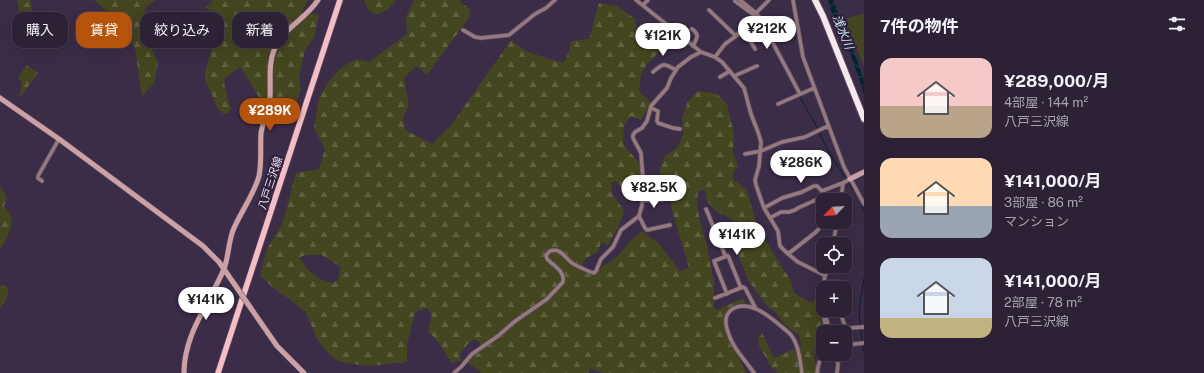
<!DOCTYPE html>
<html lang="ja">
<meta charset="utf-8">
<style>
body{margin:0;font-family:"Public Sans","Noto Sans JP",sans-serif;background:#382e41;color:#f1f3f6;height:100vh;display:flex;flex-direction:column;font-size:15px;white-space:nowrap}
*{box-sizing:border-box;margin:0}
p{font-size:13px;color:#a6a3ad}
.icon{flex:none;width:22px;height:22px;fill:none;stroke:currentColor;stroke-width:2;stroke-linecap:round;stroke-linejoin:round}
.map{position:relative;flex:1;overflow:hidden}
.details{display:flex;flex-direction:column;background:#2c2135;width:340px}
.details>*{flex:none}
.hud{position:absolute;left:12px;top:12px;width:380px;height:36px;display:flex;gap:8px}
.needle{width:26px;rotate:245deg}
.fabs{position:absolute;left:816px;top:193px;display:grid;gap:8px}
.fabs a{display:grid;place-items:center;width:36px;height:36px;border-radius:8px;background:#2c2135;box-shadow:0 4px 16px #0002,0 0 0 1px #483e50;font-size:20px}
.price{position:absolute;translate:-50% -34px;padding:0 9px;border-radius:14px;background:#fff;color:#222;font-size:13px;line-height:26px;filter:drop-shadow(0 1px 2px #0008)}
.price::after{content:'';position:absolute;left:50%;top:24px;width:12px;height:9px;margin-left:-6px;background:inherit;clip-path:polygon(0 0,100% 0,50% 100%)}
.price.current{background:#b45309;color:#fff}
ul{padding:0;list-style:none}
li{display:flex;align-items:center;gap:12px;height:100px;padding:0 16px}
li span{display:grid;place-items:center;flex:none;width:112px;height:80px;border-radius:12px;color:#555}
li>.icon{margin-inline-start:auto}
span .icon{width:48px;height:48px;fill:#fffc;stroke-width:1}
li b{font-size:17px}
h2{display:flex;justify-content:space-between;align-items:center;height:48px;padding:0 16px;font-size:17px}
.tag{padding:0 14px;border-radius:12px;background:#2c2135;box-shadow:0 4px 16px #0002,0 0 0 1px #483e50;font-size:14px;line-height:36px}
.tag.current{background:#b45309;color:#fff}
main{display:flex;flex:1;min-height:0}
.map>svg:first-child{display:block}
</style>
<main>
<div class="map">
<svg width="864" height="373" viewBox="0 0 864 373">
<defs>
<pattern id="forest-firs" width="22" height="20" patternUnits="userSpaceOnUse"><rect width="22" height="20" fill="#44461f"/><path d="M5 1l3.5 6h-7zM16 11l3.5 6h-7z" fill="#5f6040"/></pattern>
<pattern id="water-waves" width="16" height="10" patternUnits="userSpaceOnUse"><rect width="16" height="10" fill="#022431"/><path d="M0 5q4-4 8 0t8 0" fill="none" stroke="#27434f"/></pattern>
</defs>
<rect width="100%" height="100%" fill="#3b2c47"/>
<path fill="url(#forest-firs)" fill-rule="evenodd" d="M17,0H31L33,31L19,11Z
M94,0H156L145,8L143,21L150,45L158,63L154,83L142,97L135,49L124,26Z
M213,0H308L301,13H314L319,15L314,37L305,50L299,77L301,88L295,107L285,124C261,111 256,87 240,67L224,79L225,89L231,109L228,114L222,113L217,108L214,99L205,80V72L211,51L217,44L222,41C223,32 226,20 217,13C213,10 209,11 205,7Z
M364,0H396C386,14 371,23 364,0Z
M414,0H459L470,10V16L427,75L416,66L404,78L409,105L403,117L405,130L432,144L452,124L511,40L527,52L563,63L568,54L571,41L589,39L599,3L617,6L635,19L638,34L651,43L659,52L647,64L641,74L639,91L651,103L641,120L631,116L624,125L623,144L640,164V180L621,187L616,181L611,183L612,194L624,210C621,223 615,233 608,245L601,242L598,252C591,255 582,259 582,267L587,272L594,276L603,266L618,256L632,239L642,231L659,244L680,271L689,268L672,210L670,199L678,196L674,188L661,180L660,168L665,156L677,148L683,134L682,118L688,101L698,91L717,94L727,104L734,134L733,152L738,166L733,173L734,180L747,190L757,226L773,253L790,279L794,293L809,302H813L819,295L824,332L823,335L814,348L815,361L821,373H777L775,369L772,368L759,346L758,336L762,333L774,358L801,346L799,335L785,325L775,312L766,305L748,280L737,251V233L734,220L716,211L707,201L705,190L698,191L697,202L700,223L706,242L714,282V308L718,310L721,308L741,299L745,300L746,303L735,305L725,313C721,341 738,350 746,373H604L590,369L588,373H482L468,363L480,346V342L474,339L467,345L460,353L461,361L451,363C445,351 438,341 428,331L432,314L426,308L421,310L415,313L407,344V362L367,366L341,362L333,358L322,346L316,337L306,312L294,303L271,286L260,275L267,249L283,222L296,173L319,169L325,149L314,128L319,99L328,82L340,69L356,59L369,62L407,34L406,17ZM307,255H322L341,267L338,280L333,283C318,280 306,272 300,257Z
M26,66H28L38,73L20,98C19,94 22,88 22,83L18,78Z
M0,184L1,189L7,197L4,206C6,208 8,211 10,214C15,225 6,240 0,249Z
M0,285L9,288L6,300L0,308Z"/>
<path fill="#44461f" d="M864,13V67L845,19Z"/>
<path fill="url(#water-waves)" d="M828,0H833L847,37L856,57L864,80V94C856,70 848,43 835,21C832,15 830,7 828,0Z"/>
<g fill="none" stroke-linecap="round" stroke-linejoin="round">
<path stroke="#022431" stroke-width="1" d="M766,33L781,62
M800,97L818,129
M819,132L830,154L846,179
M848,182L858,197
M860,200L864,211
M864,278L859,311L862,341L864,353"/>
<g stroke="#574962" stroke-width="5">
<path id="street" d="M636,0L701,52L715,57L722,62L744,88L751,114L758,132L761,142L759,166L755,180L756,185L764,208L778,231L780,246L788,254L798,262L824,275
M740,0L756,13L761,19L775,47L800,94
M793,0L803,57L844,167L864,204
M735,1L754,15L758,19L767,40
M643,5L648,0
M709,10L736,36
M743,28L755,49
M692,29C700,35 697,38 693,46
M463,30L475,37L481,38L509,35L535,14L546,8L555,0
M715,57L725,44L736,36L756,13L769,0
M653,72C663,63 664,63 676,70
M734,76L757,66
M720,77L730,71
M778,104L814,88
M651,108L658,111L657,121L658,123L673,128L680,129
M745,154L761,151L782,142L805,137L828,126
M42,181L38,178V176L59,139
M642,200L652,201L666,199
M841,200L843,183L850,179
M764,208L782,198L802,192L814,186H817L822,191L840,184L843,183
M706,209L725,255L728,256L729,258L739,283L740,286L745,288L756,309
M639,216L645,228L647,230L670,225
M770,218L781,212H789L795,210L798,208L820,198L823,194L822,191
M833,244L837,222
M788,254L816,232L825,222
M823,282H840
M727,294L714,261L727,256
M715,298L743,287
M823,306C822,289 822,282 829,266
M824,310L830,332
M838,310L841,315L845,326L849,328L864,327
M825,311L834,310
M824,315L826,332
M845,345L864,343
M836,354L838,364L837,373
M454,373L461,367L472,354L498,336L514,322L547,299L563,282C565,271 554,266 547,259L546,255L550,251C561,248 563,256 571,262C572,264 592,273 594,273L596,271L601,259L613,247L621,230L639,216L642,205L643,180L641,153L633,138V135L635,132L642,128L647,121L651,106L667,88L671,78L678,67L691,57L701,52
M754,373C744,358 732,348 727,329C725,322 725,315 731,310C748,298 769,316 782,327C785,330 789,332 791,335C799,345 800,361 802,373
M817,373L818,367L823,349"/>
</g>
<g stroke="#574962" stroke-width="6">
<path id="secondary" d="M0,98L59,139L203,246L219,262L235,285
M850,179L864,172
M250,307L277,346L304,373
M184,373C184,334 209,304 224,269C229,256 228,241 234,228C241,212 255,192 259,176C262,162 260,147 261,133C263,121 269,110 270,98C271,82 268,65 274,50C283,28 306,19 318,0"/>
</g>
<g stroke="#574962" stroke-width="7">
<path id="primary" d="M218,373L340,0"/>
</g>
<g stroke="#574962" stroke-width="8">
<path id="highway" d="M815,0L823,16L864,119"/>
</g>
<use href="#street" stroke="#95797c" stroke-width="3.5"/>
<use href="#secondary" stroke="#cca0a4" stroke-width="5"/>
<use href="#primary" stroke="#f6bec4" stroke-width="5.5"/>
<use href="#highway" stroke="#f7e9ea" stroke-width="6"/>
<g stroke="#574962" stroke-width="6" stroke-linecap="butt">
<path id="secondary-bridge" d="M235,285L250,307"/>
</g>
<use href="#secondary-bridge" stroke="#cca0a4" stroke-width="5"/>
</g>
<g text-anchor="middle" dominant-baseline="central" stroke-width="4" stroke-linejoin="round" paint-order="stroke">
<g font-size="11" fill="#e8dff0" stroke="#31223c">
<text transform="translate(270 183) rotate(-72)">八戸三沢線</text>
</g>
<g font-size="12" font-style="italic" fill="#c1e3f4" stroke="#31223c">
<text transform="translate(843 32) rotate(68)">浅水川</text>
</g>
</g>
</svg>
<div class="fabs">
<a><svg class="needle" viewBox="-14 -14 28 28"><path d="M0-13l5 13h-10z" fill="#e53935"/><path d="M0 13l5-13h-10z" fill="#a6a3ad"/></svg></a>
<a><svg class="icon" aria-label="locate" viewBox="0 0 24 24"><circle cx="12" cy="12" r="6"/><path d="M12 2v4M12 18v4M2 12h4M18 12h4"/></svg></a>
<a>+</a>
<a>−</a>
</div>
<b class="price" style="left:767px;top:50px">¥212K</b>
<b class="price" style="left:663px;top:57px">¥121K</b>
<b class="price current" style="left:270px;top:132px">¥289K</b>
<b class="price" style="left:801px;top:184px">¥286K</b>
<b class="price" style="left:654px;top:209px">¥82.5K</b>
<b class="price" style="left:737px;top:256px">¥141K</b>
<b class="price" style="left:206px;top:321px">¥141K</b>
<div class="hud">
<a class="tag">購入</a>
<a class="tag current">賃貸</a>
<a class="tag">絞り込み</a>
<a class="tag">新着</a>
</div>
</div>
<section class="details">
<h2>7件の物件<svg class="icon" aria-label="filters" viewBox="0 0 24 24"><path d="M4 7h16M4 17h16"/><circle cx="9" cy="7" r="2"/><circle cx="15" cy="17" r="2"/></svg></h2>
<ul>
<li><span style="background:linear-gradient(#f6c9c9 60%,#b9a48a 0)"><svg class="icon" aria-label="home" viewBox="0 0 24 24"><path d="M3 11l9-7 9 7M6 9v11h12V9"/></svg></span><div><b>¥289,000/月</b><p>4部屋 · 144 m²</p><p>八戸三沢線</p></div></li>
<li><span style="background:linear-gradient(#ffd9b3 60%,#9aa5b1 0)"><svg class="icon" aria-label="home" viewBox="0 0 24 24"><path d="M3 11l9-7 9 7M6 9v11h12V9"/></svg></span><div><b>¥141,000/月</b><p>3部屋 · 86 m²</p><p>マンション</p></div></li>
<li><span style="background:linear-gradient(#c9d6e8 75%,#c2b280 0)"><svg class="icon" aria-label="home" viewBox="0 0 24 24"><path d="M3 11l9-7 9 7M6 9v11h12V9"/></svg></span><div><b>¥141,000/月</b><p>2部屋 · 78 m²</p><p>八戸三沢線</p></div></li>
</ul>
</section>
</main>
